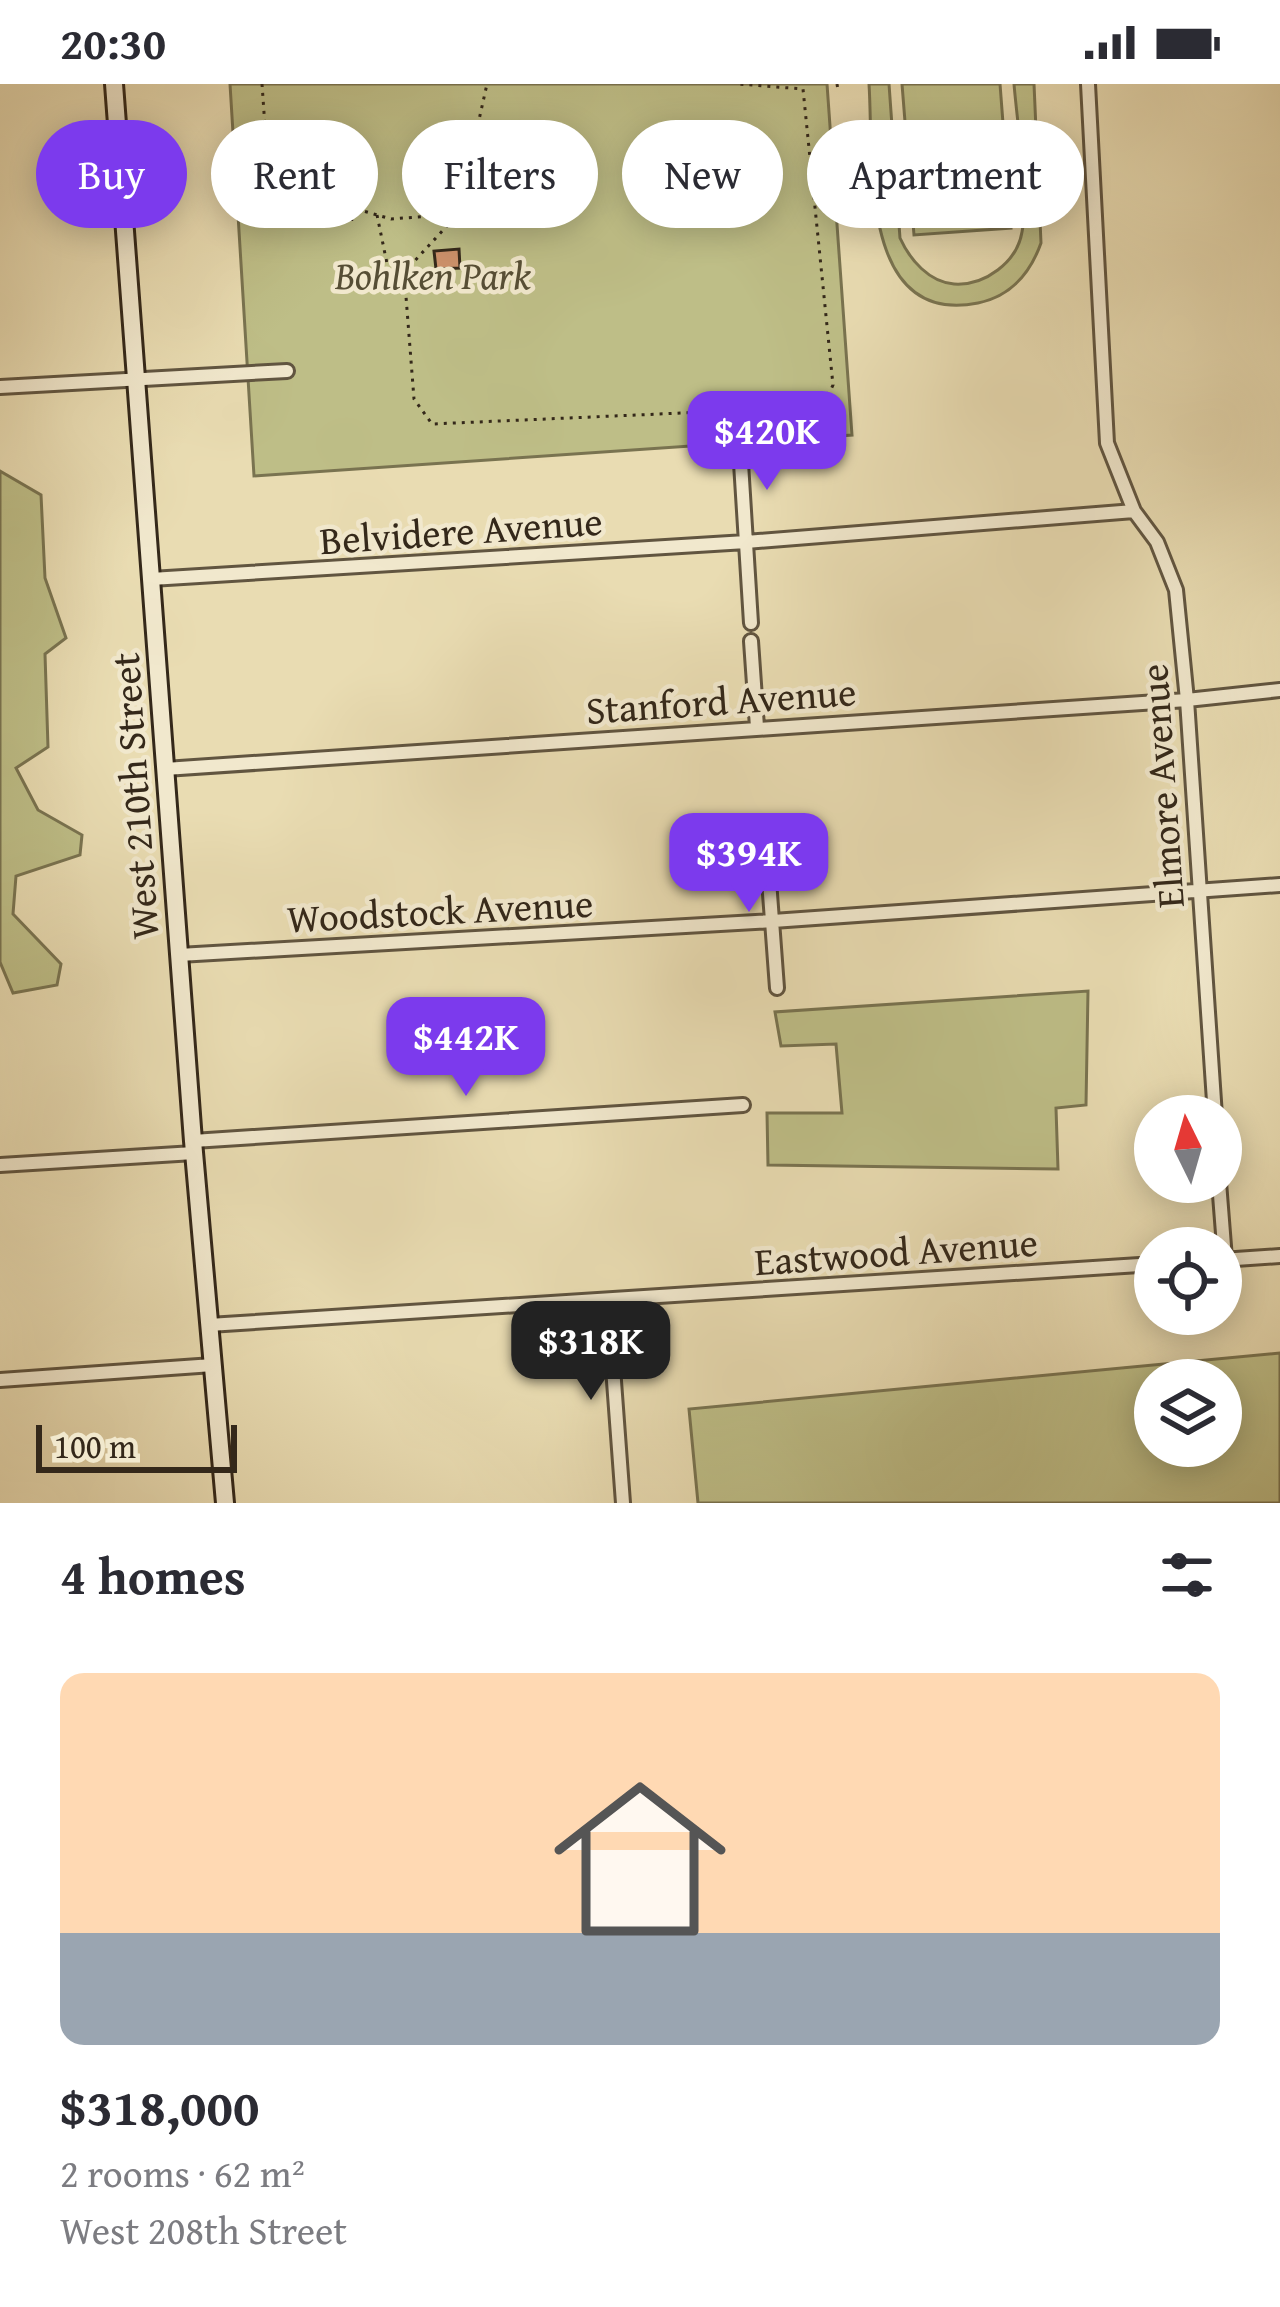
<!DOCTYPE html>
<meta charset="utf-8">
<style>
body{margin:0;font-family:"Gentium Book Plus",serif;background:#f7f7f7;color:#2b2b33;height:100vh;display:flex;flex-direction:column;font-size:45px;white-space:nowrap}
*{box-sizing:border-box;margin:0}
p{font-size:39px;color:#7c7c81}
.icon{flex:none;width:66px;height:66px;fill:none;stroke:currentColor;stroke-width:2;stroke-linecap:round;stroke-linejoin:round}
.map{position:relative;height:1419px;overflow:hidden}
.panel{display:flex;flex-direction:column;background:#fff;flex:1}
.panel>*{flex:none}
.hud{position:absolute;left:36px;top:36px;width:1209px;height:108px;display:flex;gap:24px}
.needle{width:78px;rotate:355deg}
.controls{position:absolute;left:1134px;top:1011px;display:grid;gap:24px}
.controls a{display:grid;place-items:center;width:108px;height:108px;border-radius:50%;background:#fff;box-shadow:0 6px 30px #0003;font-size:60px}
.scale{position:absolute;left:36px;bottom:30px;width:201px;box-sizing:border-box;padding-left:12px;border:6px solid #34281a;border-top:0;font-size:33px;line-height:42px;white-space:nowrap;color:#34281a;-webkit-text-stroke:9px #f1e8cd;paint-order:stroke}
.price{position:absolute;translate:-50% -102px;padding:0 27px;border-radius:24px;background:#7c3aed;color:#fff;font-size:39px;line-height:78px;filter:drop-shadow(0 3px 6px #0008)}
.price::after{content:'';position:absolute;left:50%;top:72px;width:36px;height:27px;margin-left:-18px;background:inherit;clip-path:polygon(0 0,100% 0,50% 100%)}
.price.active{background:#222;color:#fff}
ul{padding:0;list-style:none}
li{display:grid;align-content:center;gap:24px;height:636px;padding:0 60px}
li span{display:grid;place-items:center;height:372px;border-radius:24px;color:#555}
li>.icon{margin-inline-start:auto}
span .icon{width:216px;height:216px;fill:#fffc;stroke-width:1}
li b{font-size:51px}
h2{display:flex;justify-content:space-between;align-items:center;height:144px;padding:0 60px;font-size:51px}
.pill{padding:0 42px;border-radius:54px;background:#fff;box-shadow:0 6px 30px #0003;font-size:42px;line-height:108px}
.pill.active{background:#7c3aed;color:#fff}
.status{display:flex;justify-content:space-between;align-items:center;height:84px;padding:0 60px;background:#fff;direction:ltr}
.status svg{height:33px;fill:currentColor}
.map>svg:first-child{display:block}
</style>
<div class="status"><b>20:30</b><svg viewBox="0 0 49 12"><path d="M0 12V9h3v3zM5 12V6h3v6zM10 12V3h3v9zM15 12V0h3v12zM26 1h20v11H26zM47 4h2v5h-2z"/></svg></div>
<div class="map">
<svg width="1280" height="1419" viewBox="0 0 1280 1419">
<rect width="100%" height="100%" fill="#e9dcb2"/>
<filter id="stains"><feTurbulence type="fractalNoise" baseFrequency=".00167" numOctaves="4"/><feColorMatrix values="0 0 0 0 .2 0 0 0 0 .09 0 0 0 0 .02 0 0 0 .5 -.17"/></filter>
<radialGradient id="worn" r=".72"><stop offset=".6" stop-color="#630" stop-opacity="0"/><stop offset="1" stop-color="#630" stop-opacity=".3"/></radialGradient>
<path fill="#bebe87" stroke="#797350" stroke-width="3" fill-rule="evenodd" d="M230,0H827L852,351L254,392Z
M869,0H889L900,154C910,176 929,198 954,200C985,202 1017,178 1022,148C1029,114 1017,38 1014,0H1034L1041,159C1030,190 1011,212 978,219C858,243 874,74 869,0Z
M902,0H1000L1011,144L914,151Z
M0,387L41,411L45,494L66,554L45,570L48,663L16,684L38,726L82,751L80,771L16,792L13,830L61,880L57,901L13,909L0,878Z
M1088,907L1086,1021L1056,1024L1058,1085L768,1081L767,1029H842L836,960L781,962L775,928Z
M1280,1269V1419H698L689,1325ZM1155,1296H1221V1362H1155Z"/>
<path fill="#cc916b" stroke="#34281a" stroke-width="3" d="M459,165L460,184L436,185L434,167Z"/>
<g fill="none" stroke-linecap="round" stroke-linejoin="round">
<g stroke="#615540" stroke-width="18">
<path id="street" d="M1088,0L1107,359L1134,427L1157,458L1176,506L1187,616L1215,1032
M0,303L287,287
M740,363L751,539
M151,495L746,458L1134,427
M751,557L757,643
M165,685L1187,616L1280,606
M766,756L777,904
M179,871L773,837L1280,801
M193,1057L743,1021
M0,1081L194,1069
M1219,1098L1225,1175
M1221,1176L1280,1172
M608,1216L623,1419
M209,1241L1155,1180
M0,1296L213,1281"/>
</g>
<g stroke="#34281a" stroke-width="22">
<path id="secondary" d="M114,0L193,1057L225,1419"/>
</g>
<path stroke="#34281a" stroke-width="3" stroke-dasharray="3 6" stroke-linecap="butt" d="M262,0L270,114L275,123L283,126L346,122L391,135L458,130
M837,0L838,6
M351,125L352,141
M377,131L390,194L386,203
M404,187L414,315L432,340L773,325C798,323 822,327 833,301L803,5L738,0
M385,209L458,130L487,0
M738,328L739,348"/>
<use href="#street" stroke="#f1e8cd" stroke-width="12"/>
<use href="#secondary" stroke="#f1e8cd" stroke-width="16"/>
</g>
<g text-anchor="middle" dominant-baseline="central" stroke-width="9" stroke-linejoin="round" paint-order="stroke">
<g font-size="39" font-style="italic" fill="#564e35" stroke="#f1e8cd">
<text x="433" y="190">Bohlken Park</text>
</g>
<g font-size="39" fill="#34281a" stroke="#f1e8cd">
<text transform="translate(461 446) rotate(-4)">Belvidere Avenue</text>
<text transform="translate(721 616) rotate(-4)">Stanford Avenue</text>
<text transform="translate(1161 702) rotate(-94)">Elmore Avenue</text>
<text transform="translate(134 712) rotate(-94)">West 210th Street</text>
<text transform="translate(440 826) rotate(-3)">Woodstock Avenue</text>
<text transform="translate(896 1167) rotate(-4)">Eastwood Avenue</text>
</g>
</g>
<rect width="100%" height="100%" filter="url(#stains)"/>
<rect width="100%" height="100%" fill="url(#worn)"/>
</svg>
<div class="controls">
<a><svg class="needle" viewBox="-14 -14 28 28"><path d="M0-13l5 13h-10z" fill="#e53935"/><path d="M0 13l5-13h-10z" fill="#7c7c81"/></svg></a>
<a><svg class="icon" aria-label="locate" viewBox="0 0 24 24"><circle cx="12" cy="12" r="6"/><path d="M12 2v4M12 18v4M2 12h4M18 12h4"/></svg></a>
<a><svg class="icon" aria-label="layers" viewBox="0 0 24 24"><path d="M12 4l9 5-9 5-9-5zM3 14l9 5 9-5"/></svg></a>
</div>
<div class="scale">100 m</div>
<b class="price" style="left:767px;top:409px">$420K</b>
<b class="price" style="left:749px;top:831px">$394K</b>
<b class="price" style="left:466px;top:1015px">$442K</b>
<b class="price active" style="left:591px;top:1319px">$318K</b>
<div class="hud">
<a class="pill active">Buy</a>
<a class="pill">Rent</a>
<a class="pill">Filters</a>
<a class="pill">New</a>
<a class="pill">Apartment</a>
</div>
</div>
<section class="panel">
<h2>4 homes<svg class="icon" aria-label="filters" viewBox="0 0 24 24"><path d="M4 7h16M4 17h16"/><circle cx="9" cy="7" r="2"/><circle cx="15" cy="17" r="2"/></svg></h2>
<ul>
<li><span style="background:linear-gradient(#ffd9b3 70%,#9aa5b1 0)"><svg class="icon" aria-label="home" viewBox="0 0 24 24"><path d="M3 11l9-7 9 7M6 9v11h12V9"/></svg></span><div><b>$318,000</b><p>2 rooms · 62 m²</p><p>West 208th Street</p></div></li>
</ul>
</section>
